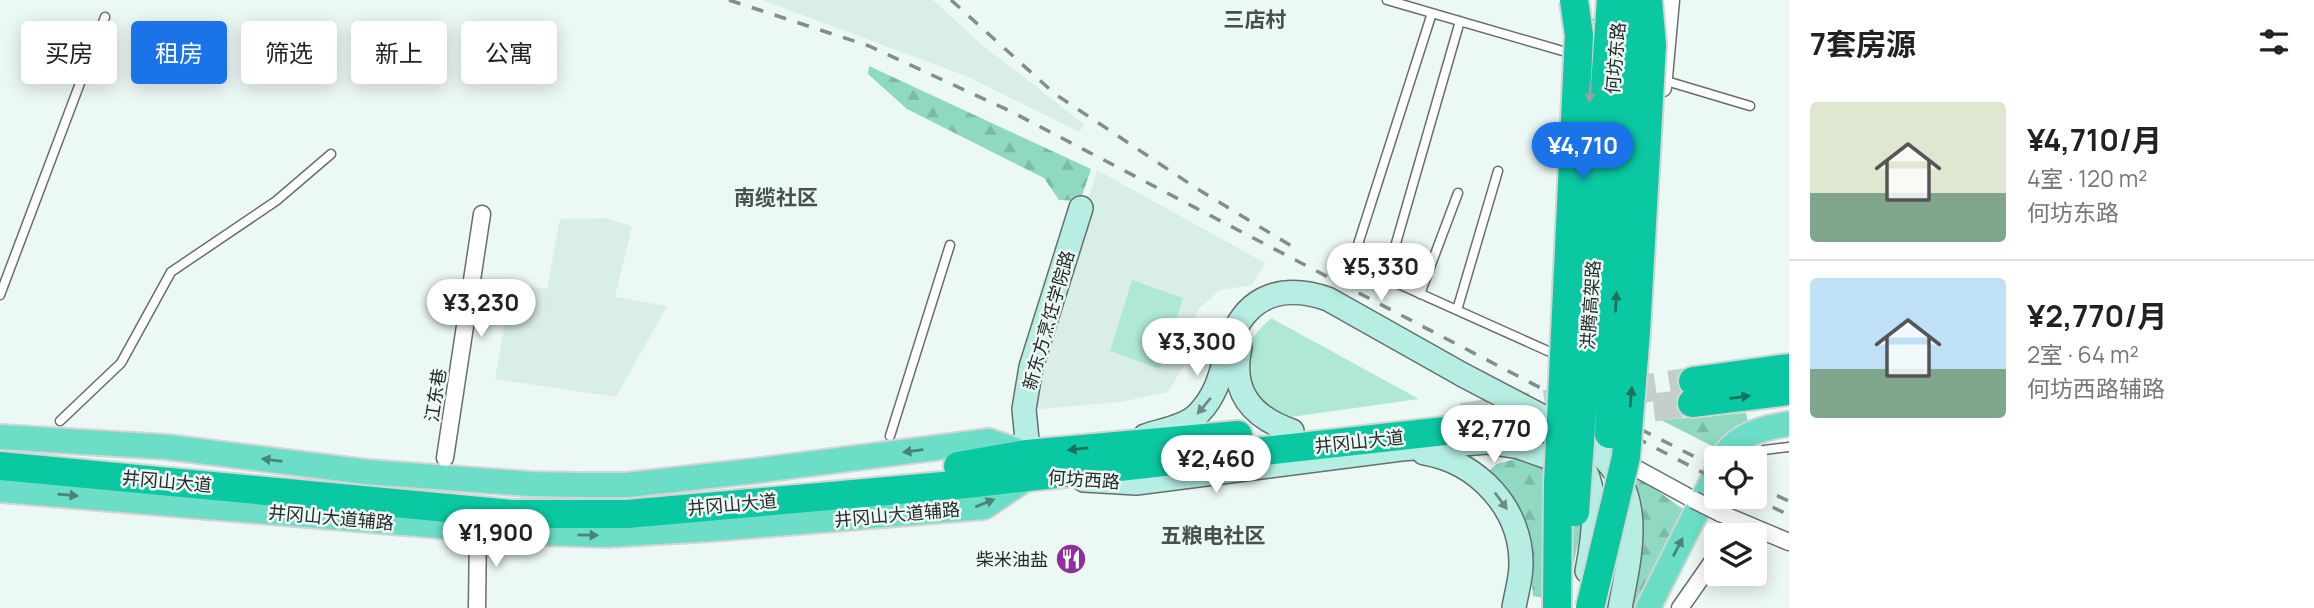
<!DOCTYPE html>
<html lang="zh">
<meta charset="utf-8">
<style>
body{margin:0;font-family:Manrope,"Noto Sans SC",sans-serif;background:#f6f6f6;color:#222;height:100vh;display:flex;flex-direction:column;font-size:26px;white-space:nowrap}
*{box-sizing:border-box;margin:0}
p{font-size:23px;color:#767676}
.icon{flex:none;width:38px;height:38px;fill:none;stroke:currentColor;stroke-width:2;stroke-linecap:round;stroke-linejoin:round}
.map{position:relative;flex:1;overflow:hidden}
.panel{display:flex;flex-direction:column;background:#fff;width:525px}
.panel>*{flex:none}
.banner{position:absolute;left:21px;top:21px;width:665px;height:63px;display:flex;gap:14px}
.buttons{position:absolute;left:1704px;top:446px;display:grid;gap:14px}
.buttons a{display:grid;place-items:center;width:63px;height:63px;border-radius:7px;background:#fff;box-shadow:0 4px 18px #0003;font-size:35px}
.price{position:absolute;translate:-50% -60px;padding:0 16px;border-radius:24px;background:#fff;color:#222;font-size:23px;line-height:46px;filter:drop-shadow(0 2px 4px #0008)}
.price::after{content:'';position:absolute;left:50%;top:42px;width:21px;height:16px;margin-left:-10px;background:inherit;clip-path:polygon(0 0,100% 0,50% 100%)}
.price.on{background:#1a73e8;color:#fff}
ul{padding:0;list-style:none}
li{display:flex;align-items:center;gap:21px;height:175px;padding:0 21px}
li+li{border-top:2px solid #e0e0e0}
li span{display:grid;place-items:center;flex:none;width:196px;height:140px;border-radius:7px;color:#555}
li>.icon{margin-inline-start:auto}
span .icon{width:84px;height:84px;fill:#fffc;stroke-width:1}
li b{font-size:30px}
h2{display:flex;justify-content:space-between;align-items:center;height:84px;padding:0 21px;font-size:30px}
.pill{padding:0 24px;border-radius:7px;background:#fff;box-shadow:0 4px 18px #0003;font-size:24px;line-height:63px}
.pill.on{background:#1a73e8;color:#fff}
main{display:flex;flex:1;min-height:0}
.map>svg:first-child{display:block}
</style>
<main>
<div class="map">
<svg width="1789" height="608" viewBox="0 0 1789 608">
<defs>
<pattern id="forest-firs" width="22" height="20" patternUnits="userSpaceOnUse" patternTransform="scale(1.75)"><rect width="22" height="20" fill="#8fd8c1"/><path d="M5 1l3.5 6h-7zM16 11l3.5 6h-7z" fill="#7bbaa6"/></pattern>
</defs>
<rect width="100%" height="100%" fill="#ecf8f4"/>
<path fill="#d9eee6" d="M762,0H933L981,44L1085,125L1079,132L966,76Z
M1097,170L1265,263L1252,285L1220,290L1199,308L1191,327L1184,366L1168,392L1120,402L1029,410L1035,378Z
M605,218L632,226L615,297L667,306L616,397L495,379L512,284L547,289L560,219Z"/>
<path fill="#afe9d6" d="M1132,280L1183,298L1160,369L1110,351Z
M1271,318L1419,399L1291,417L1273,414L1249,391C1246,349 1239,349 1271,318Z"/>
<path fill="url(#forest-firs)" d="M869,66L1091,169L1080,201L1059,200L1044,178L907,109L868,74Z
M1746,413L1749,427L1718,449L1661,420Z
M1515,459L1569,478L1584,517L1565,602L1533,596L1529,547L1484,475L1497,464Z
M1619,463L1687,512L1641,608H1625Z"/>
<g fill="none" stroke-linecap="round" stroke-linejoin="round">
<path stroke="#c4cfcb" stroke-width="28" stroke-dasharray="28 14" stroke-linecap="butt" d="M1612,412L1692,403
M1462,417L1693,381"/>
<g stroke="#65706c" stroke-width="11">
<path id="lane" d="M1387,0L1573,54
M1663,80L1750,106
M1343,259L1559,356
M1352,263L1432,13
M1386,278L1460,21
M1420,294L1458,193
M0,295L105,17
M1457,310L1498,171
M60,421L121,363L171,272L276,201L331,154
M890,436L950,245
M1764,450L1789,447"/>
</g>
<g stroke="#65706c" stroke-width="19">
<path id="street" d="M1663,88L1671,0
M1589,107L1596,28
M445,458L482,214
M1619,459L1694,500
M1720,513L1789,542
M477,608L478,529
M1680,608L1717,555"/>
</g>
<g stroke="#65706c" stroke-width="26">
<path id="secondary" d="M1240,347C1230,392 1252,417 1292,431
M1570,431C1580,439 1591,446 1600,454C1646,497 1630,554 1620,608
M1145,436C1162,430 1186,427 1199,413C1220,391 1222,366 1231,339C1248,294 1285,284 1328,299L1463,375
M1424,453C1478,462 1522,509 1521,565C1521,579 1516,594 1514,608
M1580,461C1600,492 1594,536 1587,571
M1030,471L1024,409L1031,367L1081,208
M1084,480L1136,483L1401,449L1487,442L1519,447L1547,457L1571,469"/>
</g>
<g stroke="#d3d4d4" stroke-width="28">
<path id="primary" d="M0,437L167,447L367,472L530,484L581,485H627L753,471L989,441L1027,454
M1723,458C1735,435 1765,427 1789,424
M0,490L514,532L606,535L711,529L984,507L1030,476
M1648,608L1717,471"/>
</g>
<g stroke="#d3d4d4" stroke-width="32">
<path id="highway" d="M1693,381L1789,368
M1692,403L1789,391
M0,466L511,514H627L966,484L1463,429
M958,466L1027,454L1238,435"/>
</g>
<use href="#lane" stroke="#fff" stroke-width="8"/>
<use href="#street" stroke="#fff" stroke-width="16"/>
<use href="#secondary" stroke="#b6eee3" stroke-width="23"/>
<use href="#primary" stroke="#6cdec7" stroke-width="24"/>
<use href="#highway" stroke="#0ac8a2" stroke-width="28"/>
<path stroke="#858d8a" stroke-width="3.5" stroke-dasharray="12 12" stroke-linecap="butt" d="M729,0L869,46L1010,111L1717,480
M951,0L1055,94L1196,188L1293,247
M1640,429L1717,468
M1755,486L1789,501
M1751,497L1789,515"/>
<g stroke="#65706c" stroke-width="19" stroke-linecap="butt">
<path id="street-bridge" d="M1694,500L1720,513"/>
</g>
<g stroke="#65706c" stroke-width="26" stroke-linecap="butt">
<path id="secondary-bridge" d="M1463,375L1570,431"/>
</g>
<g stroke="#d3d4d4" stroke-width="32" stroke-linecap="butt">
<path id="highway-bridge" d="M1609,434L1632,0
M1575,512L1611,0
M1557,608L1558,484L1579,35L1574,0
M1590,608L1626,457L1636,331L1652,45L1648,0"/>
</g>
<use href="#street-bridge" stroke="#fff" stroke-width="16"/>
<use href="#secondary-bridge" stroke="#b6eee3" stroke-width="23"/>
<use href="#highway-bridge" stroke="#0ac8a2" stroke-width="28"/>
</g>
<defs><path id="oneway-solid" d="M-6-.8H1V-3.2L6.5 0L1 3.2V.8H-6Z" transform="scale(1.75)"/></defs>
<use fill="#9d9f9e" href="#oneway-solid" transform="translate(1590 92) rotate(93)"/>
<g fill="#19715f">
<use href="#oneway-solid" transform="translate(1616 302) rotate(-87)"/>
<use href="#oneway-solid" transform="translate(1631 397) rotate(-85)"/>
<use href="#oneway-solid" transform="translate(1740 397) rotate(-7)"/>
<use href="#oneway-solid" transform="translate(1078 449) rotate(174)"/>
</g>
<g fill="#6e8c86">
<use href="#oneway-solid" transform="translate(1204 406) rotate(130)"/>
<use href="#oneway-solid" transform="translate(1501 501) rotate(54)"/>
</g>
<g fill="#488478">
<use href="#oneway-solid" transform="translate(913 451) rotate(173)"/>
<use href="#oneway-solid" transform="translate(272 460) rotate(-173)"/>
<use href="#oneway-solid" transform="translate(68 495) rotate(5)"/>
<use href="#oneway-solid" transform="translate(985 503) rotate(-22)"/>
<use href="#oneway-solid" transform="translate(588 535) rotate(1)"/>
<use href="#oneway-solid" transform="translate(1678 547) rotate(-63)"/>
</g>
<defs>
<g id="restaurant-disc" transform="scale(1.575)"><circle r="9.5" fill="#8d309b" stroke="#ecf8f4"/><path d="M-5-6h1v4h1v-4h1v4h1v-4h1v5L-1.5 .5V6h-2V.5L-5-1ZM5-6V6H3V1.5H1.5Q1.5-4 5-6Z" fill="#fff"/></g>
</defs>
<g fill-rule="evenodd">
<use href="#restaurant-disc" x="1071" y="559"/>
</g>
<g text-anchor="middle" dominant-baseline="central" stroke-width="5" stroke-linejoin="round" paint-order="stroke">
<g font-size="18" fill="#252a28" stroke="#ecf8f4">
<text transform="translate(1615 58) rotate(-85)">何坊东路</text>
<text transform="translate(1590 305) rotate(-86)">洪腾高架路</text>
<text transform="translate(1048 320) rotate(-74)">新东方烹饪学院路</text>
<text transform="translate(435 395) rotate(-81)">江东巷</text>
<text transform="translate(1359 441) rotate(-6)">井冈山大道</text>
<text transform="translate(1084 479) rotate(4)">何坊西路</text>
<text transform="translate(167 481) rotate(5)">井冈山大道</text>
<text transform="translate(732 504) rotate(-5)">井冈山大道</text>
<text transform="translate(897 514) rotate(-5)">井冈山大道辅路</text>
<text transform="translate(331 517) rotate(5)">井冈山大道辅路</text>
</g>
<g font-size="18" fill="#252a28" stroke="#ecf8f4" text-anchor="end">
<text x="1048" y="559">柴米油盐</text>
</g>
<g font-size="21" font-weight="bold" fill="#46504c" stroke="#ecf8f4">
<text x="1255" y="19">三店村</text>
<text x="776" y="197">南缆社区</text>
<text x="1213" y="535">五粮电社区</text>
</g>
</g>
</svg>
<div class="buttons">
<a><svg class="icon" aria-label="locate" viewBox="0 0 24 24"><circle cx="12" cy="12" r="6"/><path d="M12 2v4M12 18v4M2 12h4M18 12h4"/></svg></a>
<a><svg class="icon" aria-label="layers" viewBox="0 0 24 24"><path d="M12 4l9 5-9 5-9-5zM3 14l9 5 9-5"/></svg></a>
</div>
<b class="price on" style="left:1583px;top:182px">¥4,710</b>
<b class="price" style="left:1381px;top:303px">¥5,330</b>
<b class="price" style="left:481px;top:339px">¥3,230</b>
<b class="price" style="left:1197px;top:378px">¥3,300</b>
<b class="price" style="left:1494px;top:465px">¥2,770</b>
<b class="price" style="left:1216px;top:495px">¥2,460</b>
<b class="price" style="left:496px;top:569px">¥1,900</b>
<div class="banner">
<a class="pill">买房</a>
<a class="pill on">租房</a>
<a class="pill">筛选</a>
<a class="pill">新上</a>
<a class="pill">公寓</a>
</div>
</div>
<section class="panel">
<h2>7套房源<svg class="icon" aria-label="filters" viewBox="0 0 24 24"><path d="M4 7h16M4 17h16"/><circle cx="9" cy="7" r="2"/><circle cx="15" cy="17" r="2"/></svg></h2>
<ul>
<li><span style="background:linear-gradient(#dfe7d0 65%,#7fa58c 0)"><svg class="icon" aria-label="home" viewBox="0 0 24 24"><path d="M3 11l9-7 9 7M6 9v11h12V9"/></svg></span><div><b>¥4,710/月</b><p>4室 · 120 m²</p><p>何坊东路</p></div></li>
<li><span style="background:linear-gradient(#bfe0f5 65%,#7fa58c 0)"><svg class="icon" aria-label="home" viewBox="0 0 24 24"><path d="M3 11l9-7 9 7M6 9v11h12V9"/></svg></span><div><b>¥2,770/月</b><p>2室 · 64 m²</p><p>何坊西路辅路</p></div></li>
</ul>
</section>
</main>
